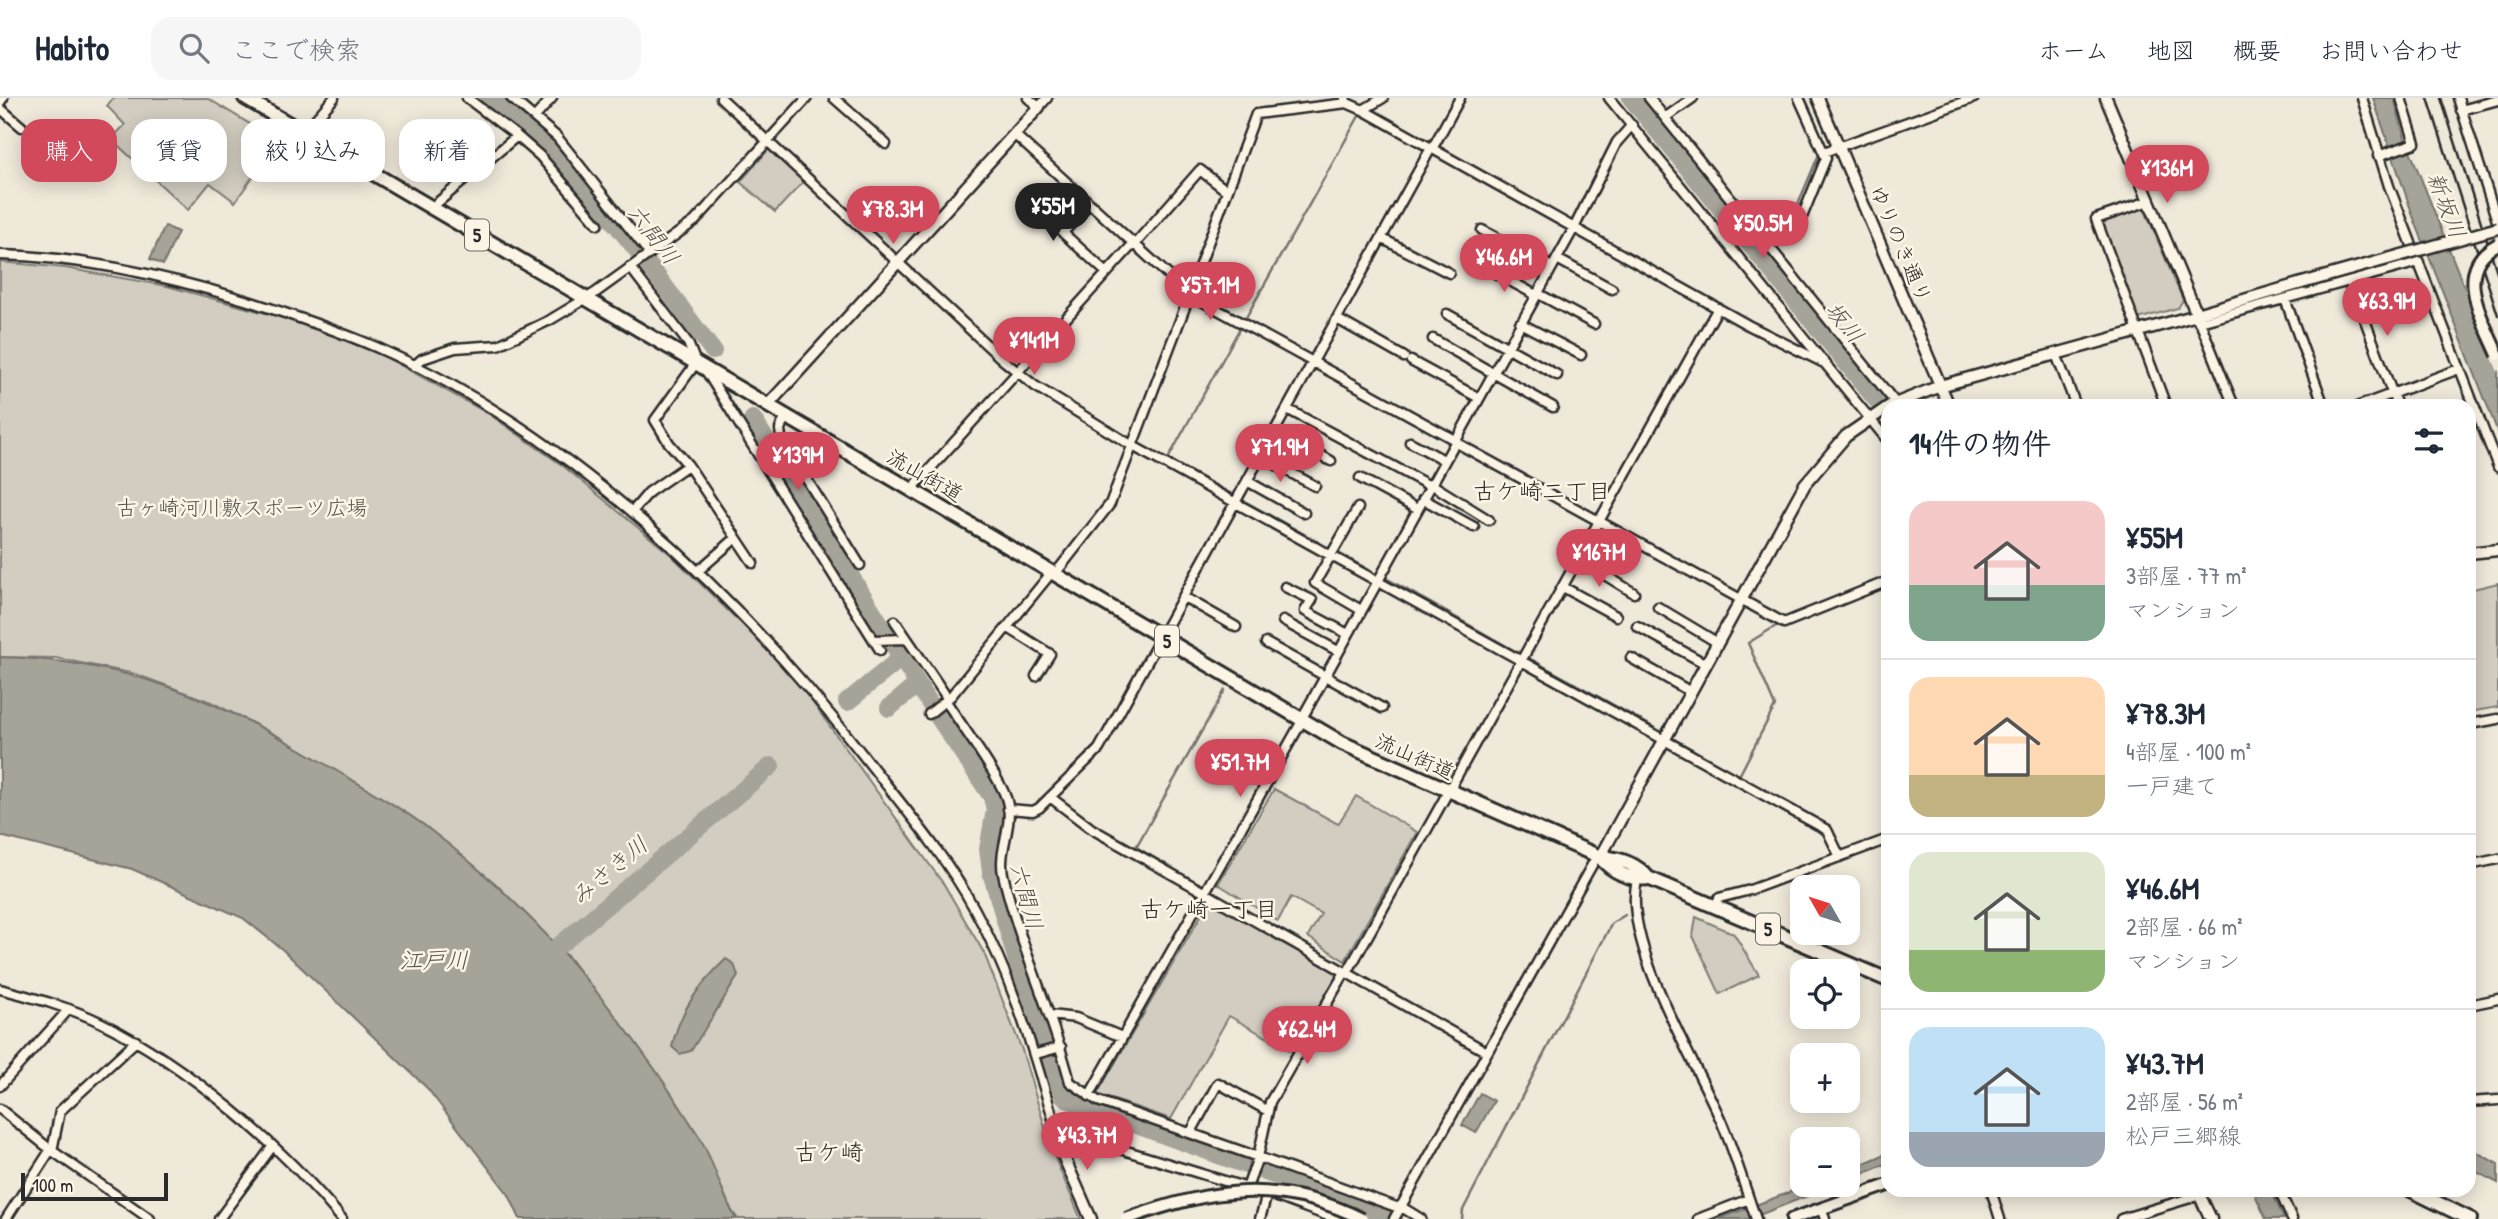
<!DOCTYPE html>
<html lang="ja">
<meta charset="utf-8">
<style>
body{margin:0;font-family:"Patrick Hand","Klee One",sans-serif;background:#f6f6f7;color:#1f2937;height:100vh;display:flex;flex-direction:column;font-size:26px;white-space:nowrap}
*{box-sizing:border-box;margin:0}
p{font-size:23px;color:#747a83}
.icon{flex:none;width:38px;height:38px;fill:none;stroke:currentColor;stroke-width:2;stroke-linecap:round;stroke-linejoin:round}
.map{position:relative;flex:1;overflow:hidden}
.drawer{position:absolute;left:1881px;top:301px;width:595px;height:798px;display:flex;flex-direction:column;background:#fff;border-radius:21px;box-shadow:0 4px 18px #0003}
.drawer>*{flex:none}
.hud{position:absolute;left:21px;top:21px;width:665px;height:63px;display:flex;gap:14px}
.needle{width:46px;rotate:309deg}
.controls{position:absolute;left:1790px;top:777px;display:grid;gap:14px}
.controls a{display:grid;place-items:center;width:70px;height:70px;border-radius:14px;background:#fff;box-shadow:0 4px 18px #0003;font-size:35px}
.scale{position:absolute;left:21px;bottom:18px;width:147px;box-sizing:border-box;padding-left:7px;border:4px solid #2b2b2b;border-top:0;font-size:19px;line-height:24px;white-space:nowrap;color:#2b2b2b;-webkit-text-stroke:5px #fcf5e5;paint-order:stroke}
.price{position:absolute;translate:-50% -60px;padding:0 16px;border-radius:24px;background:#d1495b;color:#fff;font-size:23px;line-height:46px;filter:drop-shadow(0 2px 4px #0008)}
.price::after{content:'';position:absolute;left:50%;top:42px;width:21px;height:16px;margin-left:-10px;background:inherit;clip-path:polygon(0 0,100% 0,50% 100%)}
.price.current{background:#222;color:#fff}
ul{padding:0;list-style:none}
li{display:flex;align-items:center;gap:21px;height:175px;padding:0 28px}
li+li{border-top:2px solid #e0e1e3}
li span{display:grid;place-items:center;flex:none;width:196px;height:140px;border-radius:21px;color:#555}
li>.icon{margin-inline-start:auto}
span .icon{width:84px;height:84px;fill:#fffc;stroke-width:1}
li b{font-size:30px}
h2{display:flex;justify-content:space-between;align-items:center;height:84px;padding:0 28px;font-size:30px}
.chip{padding:0 24px;border-radius:21px;background:#fff;box-shadow:0 4px 18px #0003;font-size:24px;line-height:63px}
.chip.current{background:#d1495b;color:#fff}
header{display:flex;align-items:center;gap:42px;box-sizing:border-box;height:98px;padding:0 35px;background:#fff;border-bottom:2px solid #e0e1e3}
header strong{font-size:33px}
nav{display:flex;gap:38px;margin-inline-start:auto;font-size:24px}
.search{width:490px;height:63px;background:#f6f6f7;display:flex;align-items:center;gap:18px;box-sizing:border-box;padding:0 24px;border-radius:21px;color:#747a83;font-size:26px}
.map>svg:first-child{display:block}
</style>
<header>
<strong>Habito</strong>
<div class="search"><svg class="icon" aria-label="search" viewBox="0 0 24 24"><circle cx="10" cy="10" r="6"/><path d="M15 15l6 6"/></svg>ここで検索</div>
<nav><a>ホーム</a><a>地図</a><a>概要</a><a>お問い合わせ</a></nav>
</header>
<div class="map">
<svg width="2498" height="1121" viewBox="0 0 2498 1121">
<rect width="100%" height="100%" fill="#efe9da"/>
<filter id="ink" filterUnits="userSpaceOnUse"><feTurbulence type="fractalNoise" baseFrequency=".0143" numOctaves="2"/><feDisplacementMap in="SourceGraphic" scale="14" xChannelSelector="R" yChannelSelector="G"/><feConvolveMatrix kernelMatrix="1 2 1 2 8 2 1 2 1" color-interpolation-filters="sRGB"/></filter>
<g filter="url(#ink)">
<path fill="#d2cdc0" stroke="#7e7c76" stroke-width="2" d="M113,0H207L278,43L235,104L210,85L188,112L111,41L125,27L107,8Z
M769,51L804,83L775,114L740,84Z
M2140,110H2144L2183,202L2178,210L2138,221L2101,127L2105,122Z
M0,164L65,170L167,188L305,226L384,258L489,316L562,367L670,456L790,573L945,788L984,855L1022,952L1052,1053L1081,1121H738L732,1113L698,1037L570,861L495,785L424,727L278,638L211,604L135,576L56,560L0,559Z
M2498,485V609L2469,614V492Z
M1274,691L1338,726L1356,698L1417,734L1345,863L1308,839L1321,816L1291,799L1278,823L1218,786Z
M1210,802L1338,876L1293,954L1229,918L1171,1021L1097,996Z
M1696,819L1734,836L1759,877L1720,896L1693,838Z"/>
<path fill="#a6a399" stroke="#75736d" stroke-width="2" d="M2373,0H2394L2405,40L2498,274V335L2413,118Z
M165,128L178,134L163,167L150,161Z
M0,559C125,562 215,600 322,664C356,685 393,704 425,728C535,810 624,918 697,1035C714,1061 720,1094 736,1121H520L509,1097L427,990L283,852L243,820L132,771L0,738Z
M726,861L734,866L738,878L691,953L680,956L672,949C680,912 699,887 726,861Z
M1480,995L1494,1003L1476,1035L1462,1027Z
M2469,1050L2498,1066V1085L2469,1070Z
M1888,1055V1065L1848,1082V1072Z
M1809,1087H1835L1749,1121H1718Z
M2253,1092H2271L2284,1121H2266Z"/>
<path fill="#efe9da" d="M2465,180L2498,265V275L2465,195Z"/>
<g fill="none" stroke-linecap="round" stroke-linejoin="round">
<path stroke="#75736d" stroke-width="2.5" d="M1805,0L1824,44L1823,48
M1774,140L1793,118L1820,54
M1758,156L1767,147
M1244,223L1359,18
M1241,228L1168,361L1373,474
M1386,480L1519,555
M1529,560L1664,635
M1669,638L1716,665
M1727,672L1739,678L1775,608L1748,545L1776,528
M1201,787L1136,749L1225,592
M1733,802L1870,752
M1462,1121L1463,1112L1612,825L1625,817"/>
<path stroke="#a6a399" stroke-width="18" d="M488,0C580,68 645,162 713,253
M1631,0L1888,316
M753,321L937,617L992,699L995,712L988,751L991,774L1021,877L1063,997L1071,1003L1394,1121
M847,604L901,560
M889,610L918,586
M541,863L771,668"/>
<g stroke="#2b2b2b" stroke-width="13">
<path id="minor" d="M467,0L517,38
M511,0L557,39L650,156
M721,0L1003,262L1035,288L1131,347L1827,732L1840,759
M834,0L886,46
M1028,0L1039,9L1047,0
M1345,0L1347,5L1363,12L1383,0
M1609,0L1888,343
M1649,0L1898,308
M2362,0L2389,88L2498,369
M2458,0L2498,126
M0,4L3,0
M0,10L22,29
M1363,12L1748,227L1826,266
M2461,12L2498,2
M535,19L552,0
M1666,19L1693,0
M304,34L334,0
M1015,37L1189,196L1455,342
M1432,51L1460,0
M1824,54L1974,0
M2378,58L2415,45L2401,0
M2149,103L2096,121L2166,308
M1089,105L1063,135L1107,175
M431,110L517,38L540,58L598,126
M1482,132L1552,169
M1381,140L1449,175
M1135,146L1200,72L1227,93
M1770,147L1800,124L1826,60L1799,0
M0,157C82,159 167,178 245,202C289,216 334,231 376,249C567,333 735,494 862,656C900,705 944,755 974,810C1015,884 1034,957 1058,1037L1107,1047L1254,1092
M1557,161L1612,191
M630,169L688,245L696,265L655,322L669,345L688,367L649,394L632,414
M1486,170L1536,197
M2350,182L2397,308
M1537,195L1594,226
M1189,196L1256,16L1347,5
M2285,201L2324,308
M1447,216L1557,277
M1337,221L1404,259
M1520,225L1581,257
M1433,241L1553,309
M2056,256L2076,308
M1411,263L1479,300
M414,268L422,261L455,250L498,247L550,222L595,195L695,123L807,0
M706,273L880,552
M2234,308L2200,224L2419,164
M2359,308L2459,271
M1287,311L1430,388
M786,318L780,331L781,340L860,467
M1275,332L1331,363
M1410,344L1444,362
M1455,344L1784,525L1888,483
M1260,358L1315,388
M688,367L753,465
M1360,380L1417,411
M1247,383L1304,415
M1431,386L1489,422
M911,392L1134,145
M1423,401L1474,429
M1358,410L1315,485L1361,512
M1579,461L1634,495
M698,473L736,440
M1055,476L1110,406L1190,196
M1285,489L1312,502L1305,513L1348,536
M1563,489L1616,518
M1184,499L1236,529
M1658,509L1718,545
M895,523L948,601
M1283,523L1338,553
M1637,528L1706,566
M1007,529L1050,556L1036,578
M874,542L906,541
M1266,545L1382,610
M1631,560L1691,594
M946,603C960,626 1001,680 1007,703C1014,726 998,752 1003,776C1019,847 1052,913 1070,984L1098,1003L1258,1059L1247,1090
M929,616L951,598L1052,474
M1301,622L1574,130L1617,44L1632,27
M2469,626L2498,621
M1050,699L1092,731L1487,954
M1008,711L1033,713L1039,710L1099,651L1431,50
M2469,767L2498,761
M1637,782C1621,844 1697,966 1722,1025C1735,1056 1745,1090 1756,1121
M1715,809L1719,800L1750,792L1888,741
M1345,874L1270,1004L1258,1059L1399,1110
M1347,875L1718,210
M0,891C35,900 69,909 102,925C187,967 282,1048 342,1121
M2469,907L2498,901
M1050,917L1076,920L1122,939
M1036,956L1061,949
M0,988L69,911
M1089,998L1302,623
M2469,1004L2498,1002
M0,1011L51,1052L150,1121
M1191,1034L1218,985L1268,1013
M1991,1092L2000,1121
M2279,1092L2292,1121
M1277,1099L1336,1121
M1400,1108L1421,1121
M1821,1110L1825,1121
M6,1121L53,1048L60,1013L136,943
M219,1121L272,1049
M1260,1121L1267,1096
M1394,1121L1597,758
M1698,1121L1749,1101
M2121,1121L2200,1097"/>
</g>
<g stroke="#2b2b2b" stroke-width="15">
<path id="tertiary" d="M1818,0L1949,308
M2106,0L2200,224
M2196,216L2302,185
M768,307L1039,9
M1890,308L1940,288L2197,217
M2469,455L2498,452
M1600,759L1805,386L1846,338L1888,309
M1058,1037L1062,1055L1091,1121
M2197,1092L2211,1121"/>
</g>
<g stroke="#2b2b2b" stroke-width="16">
<path id="secondary" d="M1792,1121L1888,1087"/>
</g>
<g stroke="#2b2b2b" stroke-width="18">
<path id="primary" d="M245,0L1342,645L1600,759C1618,760 1637,766 1648,780L1888,882
M1600,759C1611,773 1631,783 1648,780
M2411,1092L2470,1121"/>
</g>
<use href="#minor" stroke="#fcf5e5" stroke-width="8"/>
<use href="#tertiary" stroke="#fcf5e5" stroke-width="10"/>
<use href="#secondary" stroke="#fcf5e5" stroke-width="10"/>
<use href="#primary" stroke="#fcf5e5" stroke-width="12"/>
<path stroke="#2b2b2b" stroke-width="2.5" d="M2428,0L2498,217
M2441,0L2498,177"/>
<g stroke="#2b2b2b" stroke-width="15" stroke-linecap="butt">
<path id="tertiary-bridge" d="M2302,185L2498,130"/>
</g>
<g stroke="#2b2b2b" stroke-width="16" stroke-linecap="butt">
<path id="secondary-bridge" d="M2498,146C2451,170 2483,222 2498,257
M1126,1121C1211,1091 1278,1079 1362,1121"/>
</g>
<use href="#tertiary-bridge" stroke="#fcf5e5" stroke-width="10"/>
<use href="#secondary-bridge" stroke="#fcf5e5" stroke-width="10"/>
</g>
</g>
<g text-anchor="middle" dominant-baseline="central" stroke-width="5" stroke-linejoin="round" paint-order="stroke">
<g fill="#fcf5e5" stroke="#6a6863" stroke-width="2">
<rect x="465" y="121.5" width="24" height="31" rx="5"/>
<rect x="1155" y="527.5" width="24" height="31" rx="5"/>
<rect x="1756" y="815.5" width="24" height="31" rx="5"/>
</g>
<g font-size="19" font-weight="bold" fill="#2b2b2b">
<text x="477" y="137">5</text>
<text x="1167" y="543">5</text>
<text x="1768" y="831">5</text>
</g>
<g font-size="21" fill="#2b2b2b" stroke="#fcf5e5">
<text transform="translate(1901 146) rotate(67)">ゆりのき通り</text>
<text transform="translate(925 377) rotate(30)">流山街道</text>
<text transform="translate(1415 658) rotate(24)">流山街道</text>
</g>
<g font-size="21" fill="#555450" stroke="#fcf5e5">
<text x="242" y="409">古ヶ崎河川敷スポーツ広場</text>
</g>
<g font-size="23" font-style="italic" fill="#565552" stroke="#fcf5e5">
<text transform="translate(2447 107) rotate(69)">新坂川</text>
<text transform="translate(654 136) rotate(53)">六間川</text>
<text transform="translate(1845 224) rotate(51)">坂川</text>
<text transform="translate(609 772) rotate(-40)">みさき川</text>
<text transform="translate(1027 798) rotate(75)">六間川</text>
<text x="434" y="861">江戸川</text>
</g>
<g font-size="23" fill="#2b2b2b" stroke="#fcf5e5">
<text x="1542" y="392">古ケ崎二丁目</text>
<text x="1209" y="810">古ケ崎一丁目</text>
<text x="829" y="1053">古ケ崎</text>
</g>
</g>
</svg>
<div class="controls">
<a><svg class="needle" viewBox="-14 -14 28 28"><path d="M0-13l5 13h-10z" fill="#e53935"/><path d="M0 13l5-13h-10z" fill="#747a83"/></svg></a>
<a><svg class="icon" aria-label="locate" viewBox="0 0 24 24"><circle cx="12" cy="12" r="6"/><path d="M12 2v4M12 18v4M2 12h4M18 12h4"/></svg></a>
<a>+</a>
<a>−</a>
</div>
<div class="scale">100 m</div>
<b class="price" style="left:2167px;top:107px">¥136M</b>
<b class="price current" style="left:1053px;top:145px">¥55M</b>
<b class="price" style="left:893px;top:148px">¥78.3M</b>
<b class="price" style="left:1763px;top:162px">¥50.5M</b>
<b class="price" style="left:1504px;top:196px">¥46.6M</b>
<b class="price" style="left:1210px;top:224px">¥57.1M</b>
<b class="price" style="left:2387px;top:240px">¥63.9M</b>
<b class="price" style="left:1034px;top:279px">¥141M</b>
<b class="price" style="left:1280px;top:386px">¥71.9M</b>
<b class="price" style="left:798px;top:394px">¥139M</b>
<b class="price" style="left:1599px;top:491px">¥167M</b>
<b class="price" style="left:1240px;top:701px">¥51.7M</b>
<b class="price" style="left:1307px;top:968px">¥62.4M</b>
<b class="price" style="left:1087px;top:1074px">¥43.7M</b>
<div class="hud">
<a class="chip current">購入</a>
<a class="chip">賃貸</a>
<a class="chip">絞り込み</a>
<a class="chip">新着</a>
</div>
<section class="drawer">
<h2>14件の物件<svg class="icon" aria-label="filters" viewBox="0 0 24 24"><path d="M4 7h16M4 17h16"/><circle cx="9" cy="7" r="2"/><circle cx="15" cy="17" r="2"/></svg></h2>
<ul>
<li><span style="background:linear-gradient(#f6c9c9 60%,#7fa58c 0)"><svg class="icon" aria-label="home" viewBox="0 0 24 24"><path d="M3 11l9-7 9 7M6 9v11h12V9"/></svg></span><div><b>¥55M</b><p>3部屋 · 77 m²</p><p>マンション</p></div></li>
<li><span style="background:linear-gradient(#ffd9b3 70%,#c2b280 0)"><svg class="icon" aria-label="home" viewBox="0 0 24 24"><path d="M3 11l9-7 9 7M6 9v11h12V9"/></svg></span><div><b>¥78.3M</b><p>4部屋 · 100 m²</p><p>一戸建て</p></div></li>
<li><span style="background:linear-gradient(#dfe7d0 70%,#8fb573 0)"><svg class="icon" aria-label="home" viewBox="0 0 24 24"><path d="M3 11l9-7 9 7M6 9v11h12V9"/></svg></span><div><b>¥46.6M</b><p>2部屋 · 66 m²</p><p>マンション</p></div></li>
<li><span style="background:linear-gradient(#bfe0f5 75%,#9aa5b1 0)"><svg class="icon" aria-label="home" viewBox="0 0 24 24"><path d="M3 11l9-7 9 7M6 9v11h12V9"/></svg></span><div><b>¥43.7M</b><p>2部屋 · 56 m²</p><p>松戸三郷線</p></div></li>
</ul>
</section>
</div>
